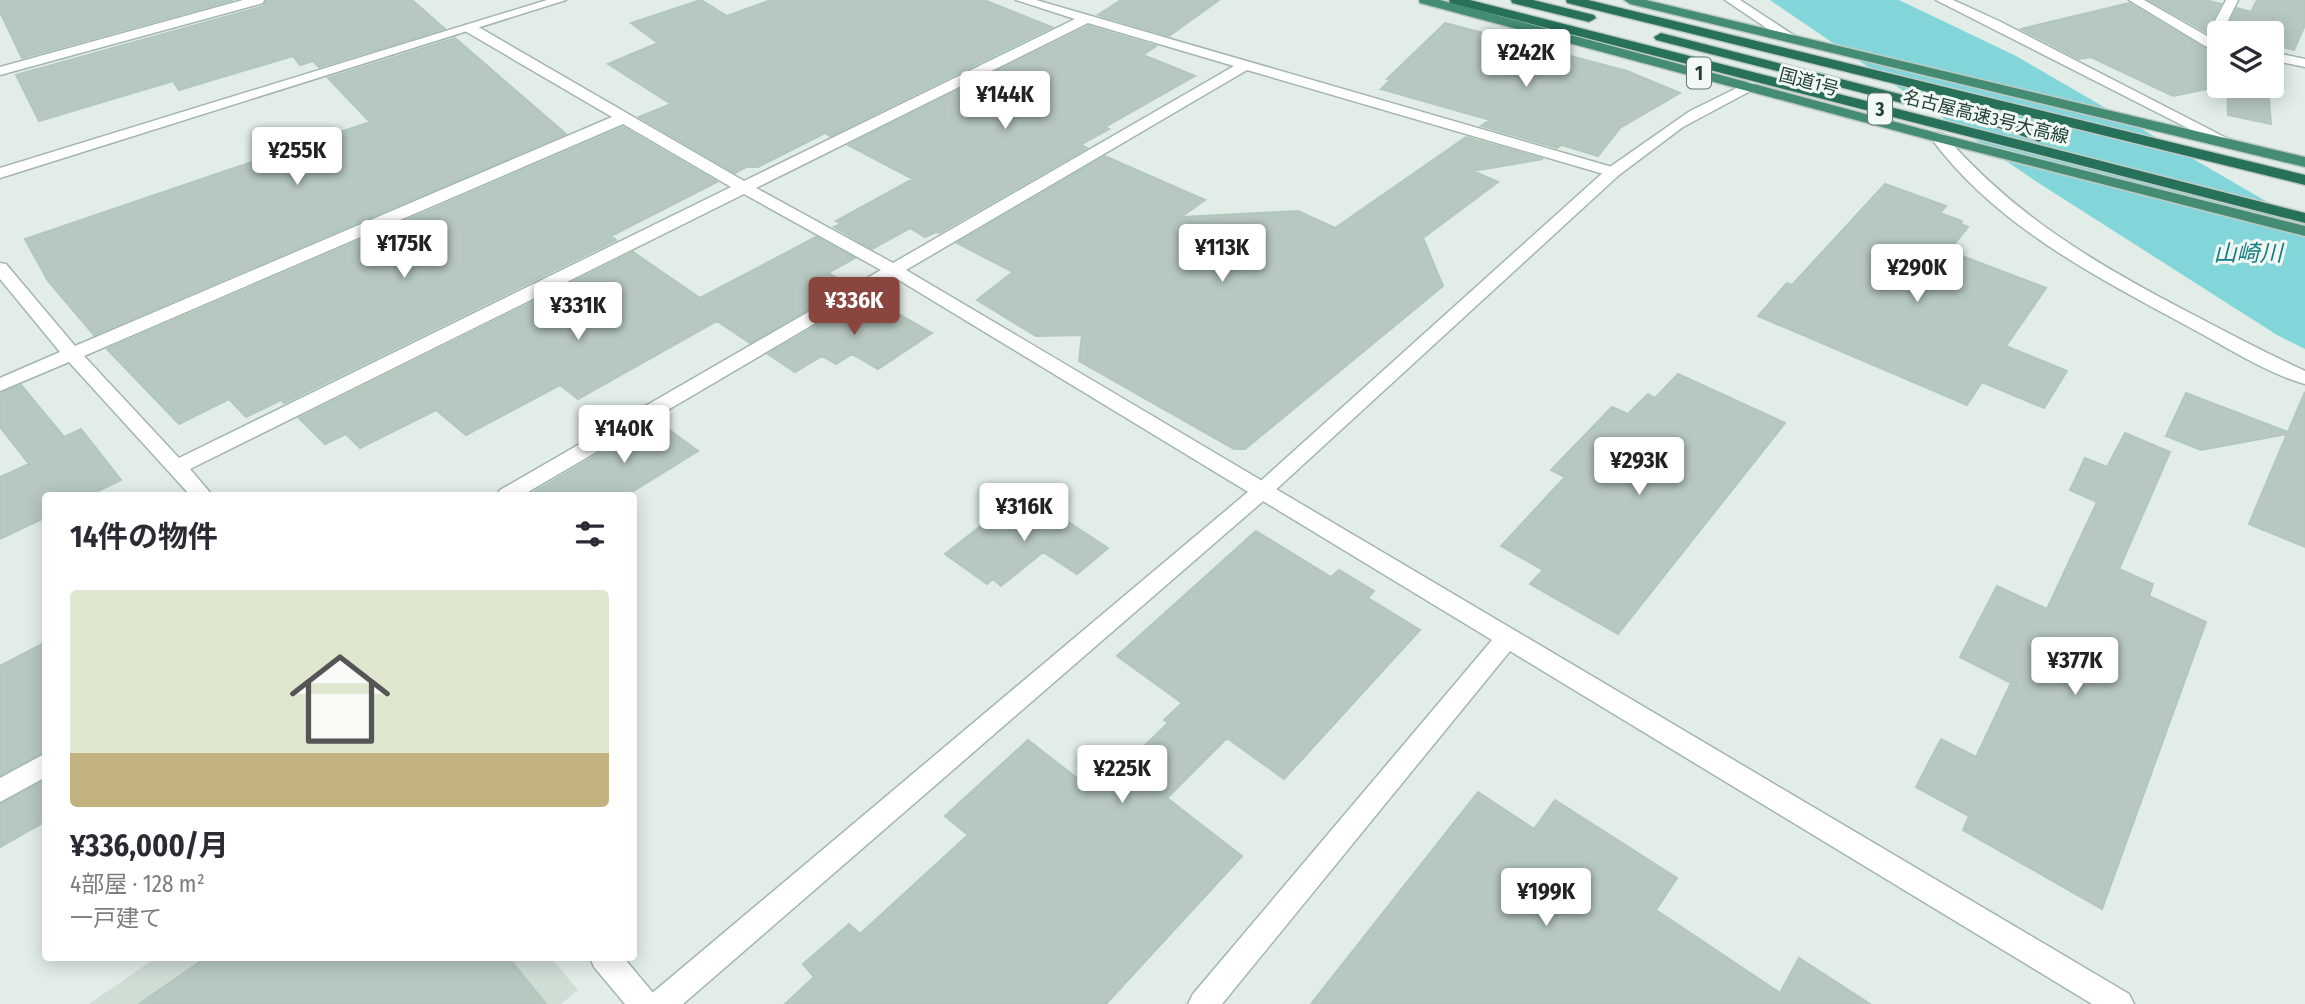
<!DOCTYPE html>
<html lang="ja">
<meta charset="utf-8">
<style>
body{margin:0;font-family:"Fira Sans Condensed","Noto Sans JP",sans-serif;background:#f7f7f7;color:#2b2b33;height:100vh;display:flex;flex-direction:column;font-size:26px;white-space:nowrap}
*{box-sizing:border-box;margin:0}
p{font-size:23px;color:#7c7c81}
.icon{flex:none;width:38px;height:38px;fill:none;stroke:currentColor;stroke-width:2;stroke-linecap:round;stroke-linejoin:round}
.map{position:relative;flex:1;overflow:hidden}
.details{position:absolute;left:42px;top:492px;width:595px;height:469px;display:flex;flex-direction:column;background:#fff;border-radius:7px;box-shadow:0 4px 18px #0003}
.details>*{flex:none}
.controls{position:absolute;left:2207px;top:21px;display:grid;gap:14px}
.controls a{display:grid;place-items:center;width:77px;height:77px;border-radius:7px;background:#fff;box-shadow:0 4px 18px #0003;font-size:35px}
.price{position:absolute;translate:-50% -60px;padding:0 16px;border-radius:7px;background:#fff;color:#222;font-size:23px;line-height:46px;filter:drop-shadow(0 2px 4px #0008)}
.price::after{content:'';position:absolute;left:50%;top:42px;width:21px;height:16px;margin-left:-10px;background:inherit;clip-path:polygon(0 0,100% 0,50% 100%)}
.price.on{background:#8a453f;color:#fff}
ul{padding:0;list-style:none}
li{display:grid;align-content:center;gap:14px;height:371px;padding:0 28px}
li span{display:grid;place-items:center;height:217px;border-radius:7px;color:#555}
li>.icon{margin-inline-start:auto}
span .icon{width:126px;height:126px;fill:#fffc;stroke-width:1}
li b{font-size:30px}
h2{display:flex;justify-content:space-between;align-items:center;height:84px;padding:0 28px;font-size:30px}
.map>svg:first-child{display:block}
</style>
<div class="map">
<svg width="2305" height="1004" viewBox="0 0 2305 1004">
<rect width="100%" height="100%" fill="#e1ede6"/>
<path fill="#cfddd5" d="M157,957H550L578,990L561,1004H89Z"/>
<path fill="#82d6d9" d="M1770,0H1899L2016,56L2305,224V349L2277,335L2037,182Z"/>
<path fill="#b6c8bf" stroke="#b2c8bc" stroke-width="2" d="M0,0H233L22,58L0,12Z
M266,0H412L445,29L319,67L313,61L300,65L293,56L179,90L173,81L39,121L16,75L264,6Z
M701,0L727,16L771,0H984L1052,27L830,136L825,133L758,167H746L735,173L639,117L671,104L608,64L658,43L631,23Z
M1121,0H1219L1169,36L1098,15Z
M2149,0H2205L2221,4L2206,32Z
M2257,0H2305V25L2294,50L2272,44V33H2225L2237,8L2251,12Z
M2129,3L2204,48L2219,51V86H2222L2173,96L2091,57L2079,59L2021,29Z
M1445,23L1627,71L1680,93L1620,128L1598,156L1562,145L1557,148L1481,126L1490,120L1381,89L1390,80L1387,79Z
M1088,26L1156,46L1143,55L1195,76L1105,127L1109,129L1080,145L1087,148L939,233L936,232L925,237L910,228L872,249L834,227L841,224L836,221L913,179L848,145Z
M455,38L566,134L94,335L48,281L25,239L370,122L328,78Z
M2227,86H2268L2271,124L2228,115Z
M623,127L717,182L611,236L616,240L284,403L281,400L246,417L229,399L179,424L107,349Z
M1466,137L1543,159L1473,171L1498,182L1423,238L1443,286L1245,449H1234L1079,361L1082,335L1036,336L977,300L1013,272L957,243L1105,156L1205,200L1181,217L1298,211L1335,228Z
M1885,184L1946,206L1940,213L1962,221L1961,224L1968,227L1949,251L2046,288L2006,346L2067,371L2044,408L1982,382L1967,405L1758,316L1787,283L1792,285Z
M816,237L855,258L828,273L850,285L750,343L717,321L578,399L560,385L466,435L436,410L360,448L346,434L325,444L299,418L633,252L700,298Z
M867,296L932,333L878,369L852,354L836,364L822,356L795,372L768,354Z
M1678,374L1785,423L1618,634L1530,584L1543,570L1501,546L1565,477L1551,470L1612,407L1628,414L1648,394L1655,398Z
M21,385L64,437L81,429L121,480L90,495H46V517L0,539V477L29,464L0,427V393Z
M2305,392V547L2249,524L2287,434L2201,450L2166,436L2186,393L2288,432Z
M656,420L698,451L627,495H529Z
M2125,433L2170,452L2119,569L2153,584L2149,596L2206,622L2102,909L1963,830L1969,816L1916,787L1941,739L1976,757L2011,683L1960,657L1997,586L2047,609L2097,502L2070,490L2085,458L2107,467Z
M1027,495L1108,548L1077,574L1043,552L1001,586L993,579L987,584L945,554L1009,504L1012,506Z
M1256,531L1331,577L1339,570L1374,591L1368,598L1420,630L1284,779L1227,738L1167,798L1242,856L1106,1004H785L814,977L803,964L849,924L860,934L968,835L945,816L1028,740L1096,793L1168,723L1164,720L1182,703L1117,656Z
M46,642V751L0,775V666Z
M46,780V821L0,847V804Z
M1478,792L1534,829L1555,800L1677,878L1656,910L1780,993L1799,958L1870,1004H1311Z
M207,957H508L546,1004H139Z"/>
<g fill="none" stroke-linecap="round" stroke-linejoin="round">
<g stroke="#a3b6ad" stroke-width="3">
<path id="minor" d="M243,0H264L263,3L0,75V67Z
M1016,0H1036L1619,169L1621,172L1619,175H1607L1247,70L906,270L2129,994L2134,1004H2092L1510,651L1222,1004H1188L1193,994L1492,640L894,277L523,495H497L500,490L881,270L744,194L190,469L212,495H190L69,362L0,391V378L60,352L0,279V263L6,264L75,346L612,117L465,31V25H475L744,181L1075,19ZM1088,23L1234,66L893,263L756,188ZM623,124L731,187L179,458L84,356Z
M1725,0H1740L1798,38L1791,42L1786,41Z
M1936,0H1953L1999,21L2236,143L2228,148L2223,146Z
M2129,0H2144L2207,36L2226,0H2238L2222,33H2219V49L2205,46Z
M2272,52L2305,59V67L2272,60Z
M1939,133L1944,135C2016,217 2094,263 2190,313C2228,333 2266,353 2305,371V384C2269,374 2233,351 2200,333C2103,280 1998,229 1931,138Z
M46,753V777L0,802V778Z
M590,957H623L654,994L659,1004H625L594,967Z"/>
</g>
<g stroke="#a3b6ad" stroke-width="3">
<path id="tertiary" d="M547,0H566L0,178V168Z
M1749,82L1754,83V89L1683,127L1619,175L1269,496L683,1004H646L651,994L1255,486L1607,169L1690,111Z"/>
</g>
<g stroke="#c0cac6" stroke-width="3">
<path id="trunk" d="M1419,0H1440L1944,135L2305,226V236L1934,141L1420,3Z
M1624,0H1646L2305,157V167L1630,4Z"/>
</g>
<g stroke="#c0cac6" stroke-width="3">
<path id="motorway" d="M1449,0H1470L2305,213V223L1450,3Z
M1511,0H1533L1594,15L1596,18L1589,22L1512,3Z
M1566,0H1588L2305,175V185L1567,3Z
M1661,33L2009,122L2044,134L2047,137L2039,142L2034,140L1999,128L1656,40L1654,37Z"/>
</g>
<use href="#minor" fill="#fff" fill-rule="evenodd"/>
<use href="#tertiary" fill="#fff" fill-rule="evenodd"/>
<use href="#trunk" fill="#448c73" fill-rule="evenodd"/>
<use href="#motorway" fill="#277059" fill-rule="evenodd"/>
</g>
<g text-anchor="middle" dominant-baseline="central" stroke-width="6" stroke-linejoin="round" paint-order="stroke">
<g font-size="18" fill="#1f4033" stroke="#f2f9f5">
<text transform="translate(1809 82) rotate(15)">国道1号</text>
<text transform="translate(1986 117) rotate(14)">名古屋高速3号大高線</text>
</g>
<g fill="#f2f9f5" stroke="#5e786d" stroke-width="2">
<rect x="1687" y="57.5" width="24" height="31" rx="5"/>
<rect x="1868" y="93.5" width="24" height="31" rx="5"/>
</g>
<g font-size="19" font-weight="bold" fill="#1f4033">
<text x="1699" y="73">1</text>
<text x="1880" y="109">3</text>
</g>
<g font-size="23" font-style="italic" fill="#127d83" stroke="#f2f9f5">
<text x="2248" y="253">山崎川</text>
</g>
</g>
</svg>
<div class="controls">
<a><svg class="icon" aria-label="layers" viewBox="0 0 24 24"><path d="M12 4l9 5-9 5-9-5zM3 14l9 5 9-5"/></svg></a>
</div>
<b class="price" style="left:1526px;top:89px">¥242K</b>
<b class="price" style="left:1005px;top:131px">¥144K</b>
<b class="price" style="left:297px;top:187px">¥255K</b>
<b class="price" style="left:404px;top:280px">¥175K</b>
<b class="price" style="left:1222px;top:284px">¥113K</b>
<b class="price" style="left:1917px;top:304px">¥290K</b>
<b class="price on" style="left:854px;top:337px">¥336K</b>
<b class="price" style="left:578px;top:342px">¥331K</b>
<b class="price" style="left:624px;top:465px">¥140K</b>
<b class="price" style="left:1639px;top:497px">¥293K</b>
<b class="price" style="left:1024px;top:543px">¥316K</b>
<b class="price" style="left:2075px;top:697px">¥377K</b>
<b class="price" style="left:1122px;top:805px">¥225K</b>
<b class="price" style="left:1546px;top:928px">¥199K</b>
<section class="details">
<h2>14件の物件<svg class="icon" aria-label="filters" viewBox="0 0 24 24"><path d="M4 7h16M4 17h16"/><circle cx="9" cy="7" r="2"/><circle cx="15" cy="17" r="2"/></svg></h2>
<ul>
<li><span style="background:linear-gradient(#dfe7d0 75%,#c2b280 0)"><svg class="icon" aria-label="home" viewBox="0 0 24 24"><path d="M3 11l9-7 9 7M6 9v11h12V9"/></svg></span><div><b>¥336,000/月</b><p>4部屋 · 128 m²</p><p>一戸建て</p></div></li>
</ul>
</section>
</div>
